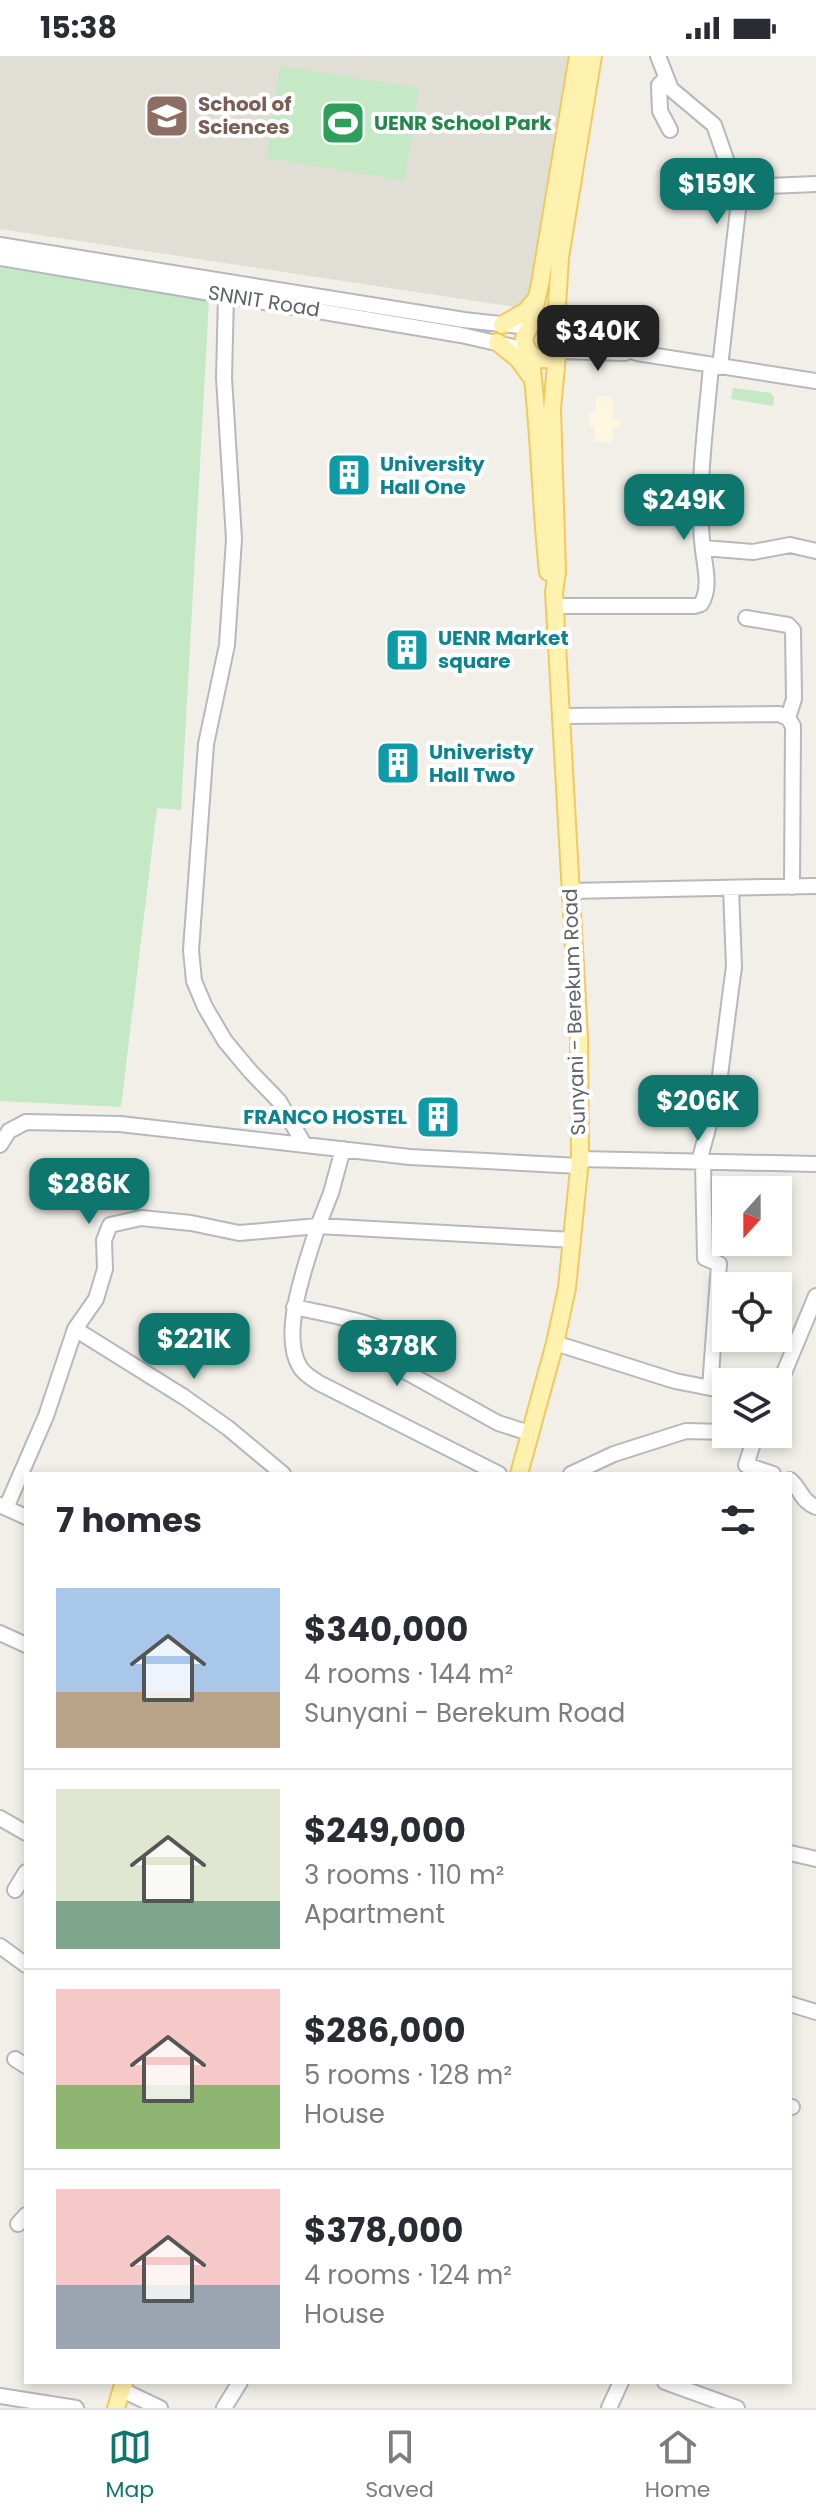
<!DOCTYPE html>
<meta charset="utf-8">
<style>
body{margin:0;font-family:Poppins,sans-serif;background:#f2f2f3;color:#2b2b33;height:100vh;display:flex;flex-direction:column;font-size:30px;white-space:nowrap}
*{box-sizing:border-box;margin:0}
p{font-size:26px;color:#7c7c81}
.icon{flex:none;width:44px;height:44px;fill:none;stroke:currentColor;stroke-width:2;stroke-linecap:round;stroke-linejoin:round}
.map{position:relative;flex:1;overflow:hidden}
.side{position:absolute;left:24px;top:1416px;width:768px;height:912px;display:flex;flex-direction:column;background:#fff;border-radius:0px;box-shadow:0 4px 12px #0003}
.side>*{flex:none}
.needle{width:52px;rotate:201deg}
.tools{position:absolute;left:712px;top:1120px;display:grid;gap:16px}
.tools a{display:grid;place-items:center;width:80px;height:80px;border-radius:0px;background:#fff;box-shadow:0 4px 12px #0003;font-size:40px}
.price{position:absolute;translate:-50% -68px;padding:0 18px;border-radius:16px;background:#0f766e;color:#fff;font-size:26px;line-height:52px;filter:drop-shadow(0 2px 4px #0008)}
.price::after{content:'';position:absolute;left:50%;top:48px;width:24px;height:18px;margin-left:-12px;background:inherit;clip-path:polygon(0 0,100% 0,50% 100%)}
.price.active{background:#222;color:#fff}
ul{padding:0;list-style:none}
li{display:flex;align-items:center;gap:24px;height:200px;padding:0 32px}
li+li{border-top:2px solid #e1e1e2}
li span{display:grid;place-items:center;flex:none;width:224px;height:160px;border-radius:0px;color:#555}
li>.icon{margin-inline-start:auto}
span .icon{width:96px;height:96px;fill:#fffc;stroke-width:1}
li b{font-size:34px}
h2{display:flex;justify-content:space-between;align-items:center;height:96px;padding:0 32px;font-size:34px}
.status{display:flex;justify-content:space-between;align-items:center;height:56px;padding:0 40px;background:#fff;direction:ltr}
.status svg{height:22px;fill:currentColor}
.dock{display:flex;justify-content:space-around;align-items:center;height:112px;border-top:2px solid #e1e1e2;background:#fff;font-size:22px;color:#7c7c81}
.dock a{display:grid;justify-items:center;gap:4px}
.dock .active{color:#0f766e}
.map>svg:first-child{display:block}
</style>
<div class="status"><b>15:38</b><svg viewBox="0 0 49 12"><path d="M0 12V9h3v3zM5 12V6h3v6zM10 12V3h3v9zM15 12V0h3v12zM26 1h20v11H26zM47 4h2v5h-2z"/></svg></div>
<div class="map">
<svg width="816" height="2352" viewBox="0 0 816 2352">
<rect width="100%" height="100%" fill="#f1efe8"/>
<path fill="#fef7e0" d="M596,340L613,341V364L621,365V370L613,371L612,386L594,385L595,370H589V356L596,355Z"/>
<path fill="#e1ded6" d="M0,0H575L535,254L0,173Z"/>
<path fill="#c5e8c5" d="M280,10L419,32L405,125L266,102Z
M0,211L209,244L181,754L157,752L121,1051L0,1045Z
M733,332L771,337L774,341L773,350L731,343Z"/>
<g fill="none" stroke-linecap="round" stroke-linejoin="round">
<g stroke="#b5b8bc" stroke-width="18">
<path id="minor" d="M658,0L671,33L714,69L729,112L740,136
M666,22L659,29L660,55L670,74
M0,189L464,264L529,271
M0,202L461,279L527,294
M226,239L224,322L234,483L227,589L206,688L191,894L194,925L205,951L225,985L250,1015L279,1045L304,1088
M563,277L585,281L637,297L816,325
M560,295L625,297
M720,311L740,136L768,130L816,128
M703,492L753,496L790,489L816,495
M555,550H694L701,548C711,532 705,512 703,494C696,436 706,368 711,310
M746,562L788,569L793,574L794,643L788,662
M563,660L779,658L788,662L793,670L792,831
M570,835L816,830
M0,1089L9,1075L26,1066L120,1068L410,1101L579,1110
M580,1103L816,1108
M699,1106L718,1035L731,933L734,911L731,832
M703,1106L705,1202L719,1208L710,1332
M294,1251C316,1256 396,1269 404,1288L396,1305L399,1312L498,1367L529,1377
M75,1273L184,1341L228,1372L283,1418
M555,1287L675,1325L726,1335
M778,1331L816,1240
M756,1378L746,1409L773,1418
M499,1418L319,1327C313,1323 304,1318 300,1311C279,1278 307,1205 318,1170L573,1184
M571,1418L614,1398L686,1375L726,1376
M790,1424C801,1433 801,1445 816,1451
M0,1449L26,1461
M6,1452L46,1360L75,1273L96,1243L105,1213L104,1184L110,1169L141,1162L191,1167L239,1177L318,1170L331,1137L343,1093
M0,1577L26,1589
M0,1762L26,1777
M790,1797L816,1803
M15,1834L26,1816
M0,1890L26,1909
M790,1948L816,1956
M15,2003L26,2010
M790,2051H792
M18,2168L26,2159
M665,2326L737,2352
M122,2334L160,2352
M0,2340L76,2352
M224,2352L240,2326
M609,2352L621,2326"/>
</g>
<g stroke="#f2c960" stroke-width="20">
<path id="major" d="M531,268L546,264L560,272C575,305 528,317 524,282L531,268L540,228L578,0
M502,269L526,255L536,243
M560,272L557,250L560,201L593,0
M497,286L518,303L532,322
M530,298C540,370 540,443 548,516
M519,1418L555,1287L567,1232L580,1103L579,981L554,536L557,516L552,353L557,299
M116,2352L124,2326"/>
</g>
<use href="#minor" stroke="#fff" stroke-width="14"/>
<use href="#major" stroke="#fff2af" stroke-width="16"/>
</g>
<defs>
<g id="university-square" transform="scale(2.3)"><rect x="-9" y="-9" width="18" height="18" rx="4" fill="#8d6e63" stroke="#fff"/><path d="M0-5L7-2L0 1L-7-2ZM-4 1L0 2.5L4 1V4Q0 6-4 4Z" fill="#fff"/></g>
<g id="stadium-square" transform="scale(2.3)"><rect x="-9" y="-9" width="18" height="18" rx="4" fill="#2e9e5b" stroke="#fff"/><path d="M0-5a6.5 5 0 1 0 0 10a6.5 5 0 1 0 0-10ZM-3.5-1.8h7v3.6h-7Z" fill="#fff"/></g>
<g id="building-square" transform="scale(2.3)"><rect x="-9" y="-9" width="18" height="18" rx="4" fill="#0f9aa8" stroke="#fff"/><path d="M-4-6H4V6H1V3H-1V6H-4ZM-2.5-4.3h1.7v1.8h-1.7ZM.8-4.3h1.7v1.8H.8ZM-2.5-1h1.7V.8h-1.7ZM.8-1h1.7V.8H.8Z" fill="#fff"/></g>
</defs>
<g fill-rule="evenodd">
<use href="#university-square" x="167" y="60"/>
<use href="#stadium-square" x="343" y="67"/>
<use href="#building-square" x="349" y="419"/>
<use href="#building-square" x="407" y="594"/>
<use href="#building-square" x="398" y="707"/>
<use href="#building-square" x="438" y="1061"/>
</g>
<g text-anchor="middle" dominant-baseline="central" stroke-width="8" stroke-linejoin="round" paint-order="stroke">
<g font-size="20" font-weight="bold" fill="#785e54" stroke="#fff" text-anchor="start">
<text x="198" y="48">School of<tspan x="198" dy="23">Sciences</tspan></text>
</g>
<g font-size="20" font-weight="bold" fill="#27864d" stroke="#fff" text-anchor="start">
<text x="374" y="67">UENR School Park</text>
</g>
<g font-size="20" fill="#5f6368" stroke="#fff">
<text transform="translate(264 245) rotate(9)">SNNIT Road</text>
<text transform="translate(574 956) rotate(-92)">Sunyani - Berekum Road</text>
</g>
<g font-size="20" font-weight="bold" fill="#0d838f" stroke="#fff" text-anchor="start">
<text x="380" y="408">University<tspan x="380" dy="23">Hall One</tspan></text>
<text x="438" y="582">UENR Market<tspan x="438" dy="23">square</tspan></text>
<text x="429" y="696">Univeristy<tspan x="429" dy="23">Hall Two</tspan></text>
<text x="407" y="1061" text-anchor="end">FRANCO HOSTEL</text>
</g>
</g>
</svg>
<div class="tools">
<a><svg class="needle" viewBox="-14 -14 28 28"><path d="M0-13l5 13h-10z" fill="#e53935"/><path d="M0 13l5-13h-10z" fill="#7c7c81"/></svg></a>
<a><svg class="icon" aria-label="locate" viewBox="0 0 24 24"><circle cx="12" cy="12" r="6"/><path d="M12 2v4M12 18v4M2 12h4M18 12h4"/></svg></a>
<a><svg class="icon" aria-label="layers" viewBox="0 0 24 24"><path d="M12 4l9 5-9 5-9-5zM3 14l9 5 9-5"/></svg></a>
</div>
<b class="price" style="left:717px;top:170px">$159K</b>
<b class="price active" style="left:598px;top:317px">$340K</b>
<b class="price" style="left:684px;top:486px">$249K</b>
<b class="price" style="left:698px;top:1087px">$206K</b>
<b class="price" style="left:89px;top:1170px">$286K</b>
<b class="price" style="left:194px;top:1325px">$221K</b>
<b class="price" style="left:397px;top:1332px">$378K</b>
<section class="side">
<h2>7 homes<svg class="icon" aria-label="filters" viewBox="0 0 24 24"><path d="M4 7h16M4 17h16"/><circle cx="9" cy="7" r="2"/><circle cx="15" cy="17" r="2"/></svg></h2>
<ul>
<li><span style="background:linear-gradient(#a9c7e8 65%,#b9a48a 0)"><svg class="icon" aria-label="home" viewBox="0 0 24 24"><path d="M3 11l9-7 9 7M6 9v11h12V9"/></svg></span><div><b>$340,000</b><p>4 rooms · 144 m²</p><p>Sunyani - Berekum Road</p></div></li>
<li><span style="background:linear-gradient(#dfe7d0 70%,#7fa58c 0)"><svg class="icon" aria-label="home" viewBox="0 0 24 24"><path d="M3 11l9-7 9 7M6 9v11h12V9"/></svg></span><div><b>$249,000</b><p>3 rooms · 110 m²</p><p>Apartment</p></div></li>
<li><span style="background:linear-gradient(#f6c9c9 60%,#8fb573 0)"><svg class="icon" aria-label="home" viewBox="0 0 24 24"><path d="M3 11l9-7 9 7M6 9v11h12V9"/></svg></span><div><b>$286,000</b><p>5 rooms · 128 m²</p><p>House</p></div></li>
<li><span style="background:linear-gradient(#f6c9c9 60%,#9aa5b1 0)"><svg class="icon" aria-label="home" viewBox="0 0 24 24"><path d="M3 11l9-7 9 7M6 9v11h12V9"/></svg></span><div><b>$378,000</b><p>4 rooms · 124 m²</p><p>House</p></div></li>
</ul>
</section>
</div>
<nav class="dock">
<a class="active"><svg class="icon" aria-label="map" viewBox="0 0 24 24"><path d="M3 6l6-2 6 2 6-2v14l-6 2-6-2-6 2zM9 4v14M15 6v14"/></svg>Map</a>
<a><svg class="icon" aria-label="saved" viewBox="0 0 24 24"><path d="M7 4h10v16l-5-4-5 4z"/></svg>Saved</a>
<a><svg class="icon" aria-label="home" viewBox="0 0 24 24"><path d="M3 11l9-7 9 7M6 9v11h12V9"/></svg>Home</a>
</nav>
